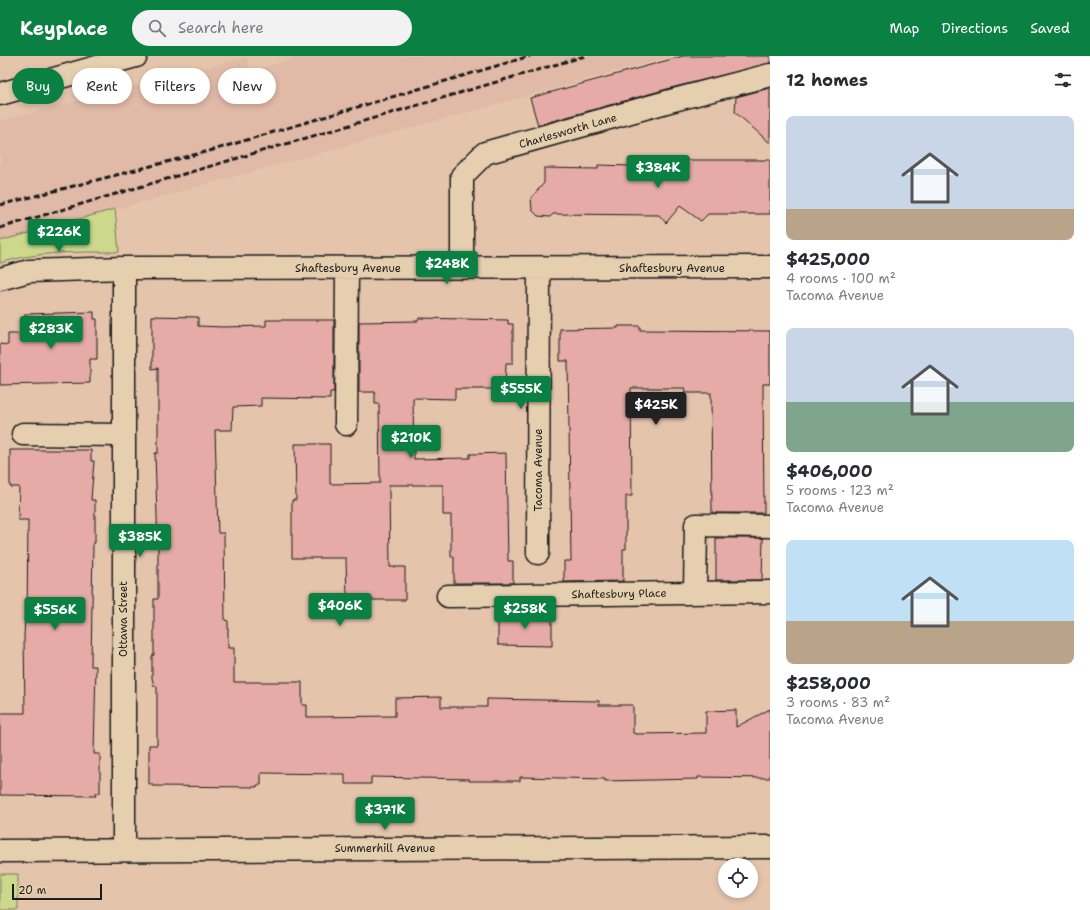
<!DOCTYPE html>
<meta charset="utf-8">
<style>
body{margin:0;font-family:"Shantell Sans",sans-serif;background:#f2f2f3;color:#2b2b33;height:100vh;display:flex;flex-direction:column;font-size:15px;white-space:nowrap}
*{box-sizing:border-box;margin:0}
p{font-size:13px;color:#7c7c81}
.icon{flex:none;width:22px;height:22px;fill:none;stroke:currentColor;stroke-width:2;stroke-linecap:round;stroke-linejoin:round}
.map{position:relative;flex:1;overflow:hidden}
.side{display:flex;flex-direction:column;background:#fff;width:320px}
.side>*{flex:none}
.top-card{position:absolute;left:12px;top:12px;width:380px;height:36px;display:flex;gap:8px}
.fabs{position:absolute;left:718px;top:802px;display:grid;gap:8px}
.fabs a{display:grid;place-items:center;width:40px;height:40px;border-radius:50%;background:#fff;box-shadow:0 2px 6px #0003;font-size:20px}
.scale{position:absolute;left:12px;bottom:10px;width:90px;box-sizing:border-box;padding-left:4px;border:2px solid #1c1c1c;border-top:0;font-size:11px;line-height:14px;white-space:nowrap;color:#1c1c1c;-webkit-text-stroke:3px #e5cfae;paint-order:stroke}
.price{position:absolute;translate:-50% -34px;padding:0 9px;border-radius:4px;background:#0b8043;color:#fff;font-size:13px;line-height:26px;filter:drop-shadow(0 1px 2px #0008)}
.price::after{content:'';position:absolute;left:50%;top:24px;width:12px;height:9px;margin-left:-6px;background:inherit;clip-path:polygon(0 0,100% 0,50% 100%)}
.price.on{background:#222;color:#fff}
ul{padding:0;list-style:none}
li{display:grid;align-content:center;gap:8px;height:212px;padding:0 16px}
li span{display:grid;place-items:center;height:124px;border-radius:8px;color:#555}
li>.icon{margin-inline-start:auto}
span .icon{width:72px;height:72px;fill:#fffc;stroke-width:1}
li b{font-size:17px}
h2{display:flex;justify-content:space-between;align-items:center;height:48px;padding:0 16px;font-size:17px}
.pill{padding:0 14px;border-radius:18px;background:#fff;box-shadow:0 2px 6px #0003;font-size:14px;line-height:36px}
.pill.on{background:#0b8043;color:#fff}
header{display:flex;align-items:center;gap:24px;box-sizing:border-box;height:56px;padding:0 20px;background:#0b8043;color:#fff}
header strong{font-size:19px}
nav{display:flex;gap:22px;margin-inline-start:auto;font-size:14px}
.search{width:280px;height:36px;background:#f2f2f3;display:flex;align-items:center;gap:10px;box-sizing:border-box;padding:0 14px;border-radius:22px;color:#7c7c81;font-size:15px}
main{display:flex;flex:1;min-height:0}
.map>svg:first-child{display:block}
</style>
<header>
<strong>Keyplace</strong>
<div class="search"><svg class="icon" aria-label="search" viewBox="0 0 24 24"><circle cx="10" cy="10" r="6"/><path d="M15 15l6 6"/></svg>Search here</div>
<nav><a>Map</a><a>Directions</a><a>Saved</a></nav>
</header>
<main>
<div class="map">
<svg width="770" height="854" viewBox="0 0 770 854">
<rect width="100%" height="100%" fill="#e5c4ac"/>
<filter id="ink" filterUnits="userSpaceOnUse"><feTurbulence type="fractalNoise" baseFrequency=".025" numOctaves="2"/><feDisplacementMap in="SourceGraphic" scale="8" xChannelSelector="R" yChannelSelector="G"/><feConvolveMatrix kernelMatrix="1 2 1 2 8 2 1 2 1" color-interpolation-filters="sRGB"/></filter>
<g filter="url(#ink)">
<path fill="#e1b9a7" d="M293,0H672L0,185V65L247,1L249,15L293,3Z"/>
<path fill="#ccd98d" stroke="#747a54" d="M115,153L119,196C78,196 39,195 0,207V185Z
M0,818H18V854H0Z"/>
<path fill="#e6aba6" stroke="#1c1c1c" d="M683,0H770V7L667,33L538,69L530,42Z
M770,32V87L735,56L736,41Z
M652,104H770V158H708L701,165L680,150L666,167L659,159L553,158L550,161L538,160L532,154L531,142L544,127V112L598,113V109L632,110L635,107H652Z
M94,256V263H97V303H90V327L0,329V288L8,289V278H25V258Z
M152,260L198,261V270L223,271L266,270V264H334V336H330V343L261,342V350L233,351L232,374H215L218,477H224L225,564L228,565V592H234V626H302V649H307V661L395,660V642L441,641V651H487V643L599,645V649H633V677L636,678L706,677V655L736,654V671L770,653V722L698,721V723L605,725V723L520,721V725H469V723L371,721V728H345V718L261,717V729H257V731L152,730V728H149V689H157V630H154L152,622V600L154,599V543H158V492L155,397H158V312L152,313Z
M419,262L508,264V268H513V307H506L505,333H455V343L413,342L414,403L470,402V398L506,397L508,505H513V527H454V501H451V459H443V429H389L390,511H405V544H347L346,502H292V444H296L295,388H330V428L380,427L379,348H375V336H359V266L418,265Z
M618,270H640V274L770,275V328H763L764,457H712L711,337H684L685,332H631L632,440H626V493H623V525L564,526V505H571L568,305H560V273L618,272Z
M10,394H91V405H94L91,444H95V487H93L91,610H96L94,698H100V737H95L96,740L0,739V657H25L24,580L25,561H27L28,464H18L19,431H10Z
M716,482H763L762,524H716Z
M498,558H552V590L498,589Z"/>
<g fill="none" stroke-linecap="round" stroke-linejoin="round">
<g stroke="#1c1c1c" stroke-width="25">
<path id="minor" d="M0,38L136,0
M124,212V793
M462,212V120L485,97L670,45L770,19
M0,223L29,215L124,212L770,211
M346,368L347,213
M23,378L122,379
M538,497L539,212
M695,537L696,469L770,470
M448,540L770,536
M0,795L770,791"/>
</g>
<use href="#minor" stroke="#e5cfae" stroke-width="22"/>
<path stroke="#1c1c1c" stroke-width="3" stroke-dasharray="6 3" stroke-linecap="butt" d="M0,149L213,94L530,0
M0,172L585,0"/>
</g>
</g>
<g text-anchor="middle" dominant-baseline="central" stroke-width="3" stroke-linejoin="round" paint-order="stroke">
<g font-size="11" fill="#1c1c1c" stroke="#e5cfae">
<text transform="translate(568 75) rotate(-16)">Charlesworth Lane</text>
<text x="348" y="212">Shaftesbury Avenue</text>
<text x="672" y="212">Shaftesbury Avenue</text>
<text transform="translate(538 414) rotate(-90)">Tacoma Avenue</text>
<text transform="translate(619 538) rotate(-1)">Shaftesbury Place</text>
<text transform="translate(123 563) rotate(-90)">Ottawa Street</text>
<text x="385" y="792">Summerhill Avenue</text>
</g>
</g>
</svg>
<div class="fabs">
<a><svg class="icon" aria-label="locate" viewBox="0 0 24 24"><circle cx="12" cy="12" r="6"/><path d="M12 2v4M12 18v4M2 12h4M18 12h4"/></svg></a>
</div>
<div class="scale">20 m</div>
<b class="price" style="left:658px;top:133px">$384K</b>
<b class="price" style="left:59px;top:197px">$226K</b>
<b class="price" style="left:447px;top:229px">$248K</b>
<b class="price" style="left:51px;top:294px">$283K</b>
<b class="price" style="left:521px;top:354px">$555K</b>
<b class="price on" style="left:656px;top:370px">$425K</b>
<b class="price" style="left:411px;top:403px">$210K</b>
<b class="price" style="left:140px;top:502px">$385K</b>
<b class="price" style="left:340px;top:571px">$406K</b>
<b class="price" style="left:525px;top:574px">$258K</b>
<b class="price" style="left:55px;top:575px">$556K</b>
<b class="price" style="left:385px;top:775px">$371K</b>
<div class="top-card">
<a class="pill on">Buy</a>
<a class="pill">Rent</a>
<a class="pill">Filters</a>
<a class="pill">New</a>
</div>
</div>
<section class="side">
<h2>12 homes<svg class="icon" aria-label="filters" viewBox="0 0 24 24"><path d="M4 7h16M4 17h16"/><circle cx="9" cy="7" r="2"/><circle cx="15" cy="17" r="2"/></svg></h2>
<ul>
<li><span style="background:linear-gradient(#c9d6e8 75%,#b9a48a 0)"><svg class="icon" aria-label="home" viewBox="0 0 24 24"><path d="M3 11l9-7 9 7M6 9v11h12V9"/></svg></span><div><b>$425,000</b><p>4 rooms · 100 m²</p><p>Tacoma Avenue</p></div></li>
<li><span style="background:linear-gradient(#c9d6e8 60%,#7fa58c 0)"><svg class="icon" aria-label="home" viewBox="0 0 24 24"><path d="M3 11l9-7 9 7M6 9v11h12V9"/></svg></span><div><b>$406,000</b><p>5 rooms · 123 m²</p><p>Tacoma Avenue</p></div></li>
<li><span style="background:linear-gradient(#bfe0f5 65%,#b9a48a 0)"><svg class="icon" aria-label="home" viewBox="0 0 24 24"><path d="M3 11l9-7 9 7M6 9v11h12V9"/></svg></span><div><b>$258,000</b><p>3 rooms · 83 m²</p><p>Tacoma Avenue</p></div></li>
</ul>
</section>
</main>
